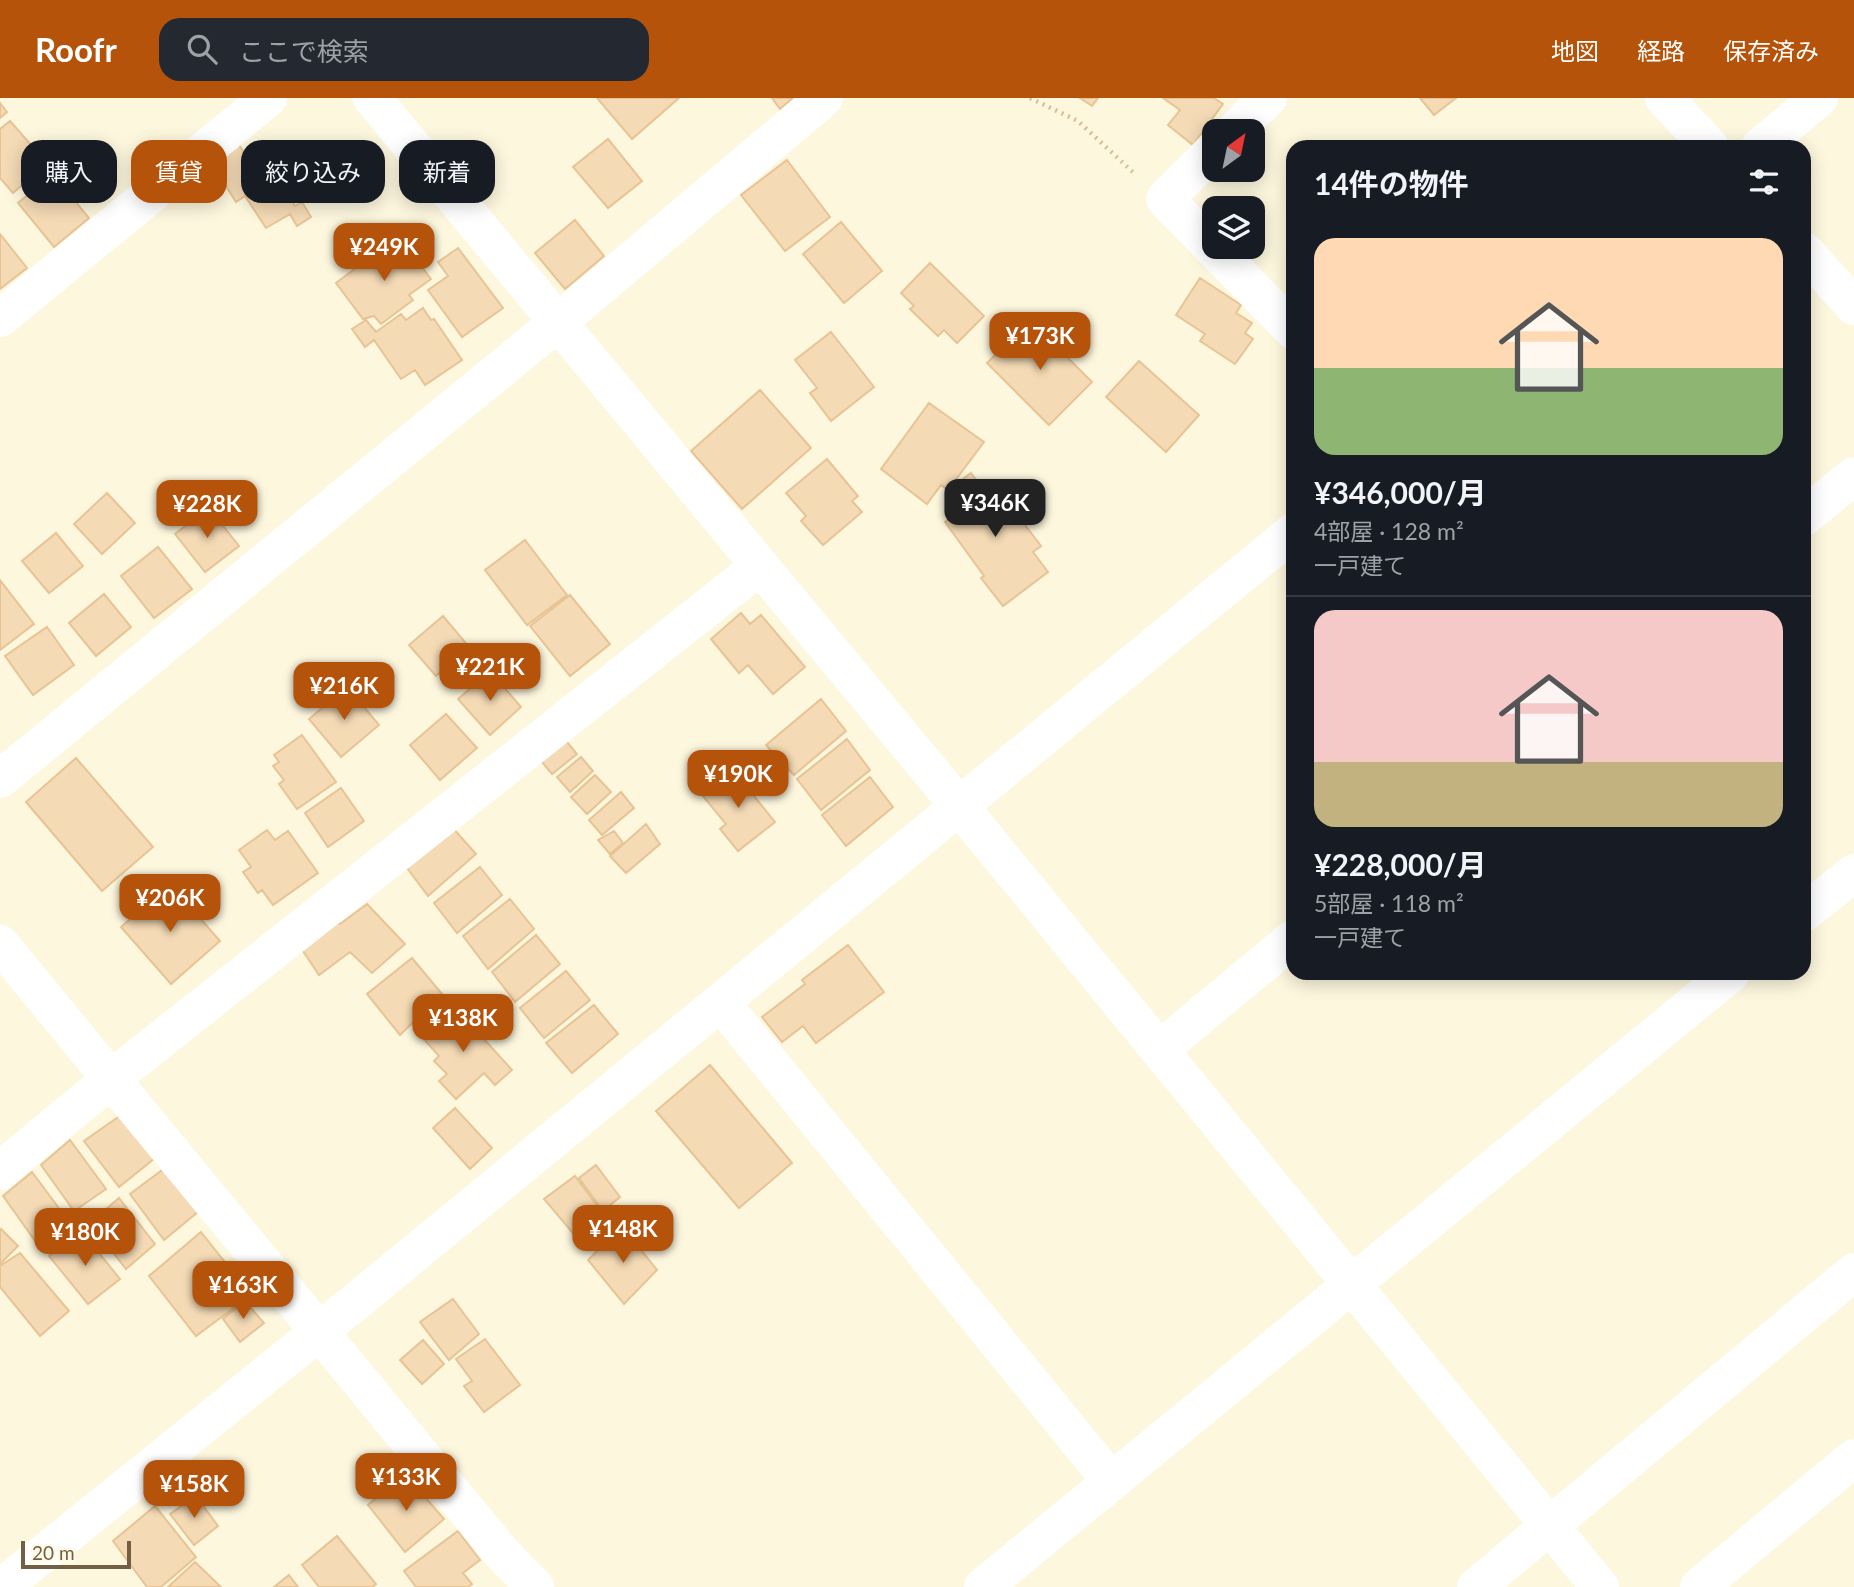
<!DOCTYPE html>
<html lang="ja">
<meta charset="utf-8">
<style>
body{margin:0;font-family:Lato,"Noto Sans JP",sans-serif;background:#242831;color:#f1f3f6;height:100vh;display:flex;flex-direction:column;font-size:26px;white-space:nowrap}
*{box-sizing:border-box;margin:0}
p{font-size:23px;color:#9ea1a6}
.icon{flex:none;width:38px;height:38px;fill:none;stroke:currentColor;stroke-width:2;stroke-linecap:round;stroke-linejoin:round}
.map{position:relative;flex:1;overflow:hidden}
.drawer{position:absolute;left:1286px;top:42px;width:525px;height:840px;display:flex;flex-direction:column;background:#171b24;border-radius:21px;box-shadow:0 4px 18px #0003}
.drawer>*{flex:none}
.hud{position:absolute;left:21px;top:42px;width:665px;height:63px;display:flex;gap:14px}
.needle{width:46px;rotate:33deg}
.buttons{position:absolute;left:1202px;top:21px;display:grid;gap:14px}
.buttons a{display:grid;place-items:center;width:63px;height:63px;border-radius:14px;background:#171b24;box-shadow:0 4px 18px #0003;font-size:35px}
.scale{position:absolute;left:21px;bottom:18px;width:110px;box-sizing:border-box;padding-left:7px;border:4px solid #745f45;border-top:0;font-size:19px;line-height:24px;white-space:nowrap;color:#745f45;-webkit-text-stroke:5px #fffae6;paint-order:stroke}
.price{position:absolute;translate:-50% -60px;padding:0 16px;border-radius:14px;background:#b45309;color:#fff;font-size:23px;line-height:46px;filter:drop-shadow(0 2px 4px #0008)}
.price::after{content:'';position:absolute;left:50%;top:42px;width:21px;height:16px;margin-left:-10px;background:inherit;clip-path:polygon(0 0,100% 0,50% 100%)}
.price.active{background:#222;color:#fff}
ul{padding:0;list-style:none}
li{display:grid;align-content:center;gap:14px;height:371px;padding:0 28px}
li+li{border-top:2px solid #363941}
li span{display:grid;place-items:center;height:217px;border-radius:21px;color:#555}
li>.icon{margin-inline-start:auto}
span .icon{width:126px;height:126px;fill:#fffc;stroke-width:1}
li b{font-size:30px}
h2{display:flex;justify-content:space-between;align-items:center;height:84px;padding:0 28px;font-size:30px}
.pill{padding:0 24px;border-radius:21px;background:#171b24;box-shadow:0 4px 18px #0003;font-size:24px;line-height:63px}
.pill.active{background:#b45309;color:#fff}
header{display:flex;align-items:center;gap:42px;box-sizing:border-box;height:98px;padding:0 35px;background:#b45309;color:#fff}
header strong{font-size:33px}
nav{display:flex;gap:38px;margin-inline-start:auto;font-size:24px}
.search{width:490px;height:63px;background:#242831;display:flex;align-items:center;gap:18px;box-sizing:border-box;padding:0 24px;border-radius:21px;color:#9ea1a6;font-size:26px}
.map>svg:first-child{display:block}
</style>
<header>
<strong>Roofr</strong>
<div class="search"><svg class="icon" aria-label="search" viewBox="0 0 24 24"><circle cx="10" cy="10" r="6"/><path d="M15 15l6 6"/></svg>ここで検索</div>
<nav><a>地図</a><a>経路</a><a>保存済み</a></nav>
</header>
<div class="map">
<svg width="1854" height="1489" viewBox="0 0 1854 1489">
<rect width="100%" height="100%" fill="#fdf7de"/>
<path fill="#f4dab5" stroke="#e8c494" stroke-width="2" d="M597,0H679L632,41Z
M772,0H793L780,11Z
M1080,0H1098L1092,8Z
M1163,0H1214L1223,6L1193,47L1168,27L1180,12Z
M1420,0H1456L1434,17Z
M0,5L7,14L0,20Z
M10,23L47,65L13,95L0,80V31Z
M235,41L245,56L259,48L275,73L265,79L270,86L278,81L295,108L302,104L311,119L297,128L290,116L266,130L245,98L236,104L207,58Z
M608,41L642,83L608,110L573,69Z
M787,62L830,119L785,153L741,97Z
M53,76L89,120L54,149L18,105Z
M575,122L604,158L565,191L535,155Z
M841,124L882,173L844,205L803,156Z
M0,136L27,170L0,191Z
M401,142L431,181L409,197L413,202L381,226L374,218L363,221L336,185L372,158L375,161Z
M458,150L503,210L462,239L428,192L448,178L438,164Z
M930,165L984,218L957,245L944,232L938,238L910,211L914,208L901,195Z
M1200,180L1241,207L1236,215L1252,225L1245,235L1253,241L1235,266L1200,243L1205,236L1176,217Z
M423,210L431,222L434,221L462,262L425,287L415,272L401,281L374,242L365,249L352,231L366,222L376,234L401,216L406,222Z
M1030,222L1092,284L1049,327L987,265Z
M831,234L874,289L831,323L810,295L817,290L795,262Z
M1139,263L1199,317L1166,354L1106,299Z
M760,292L811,350L742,411L691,353Z
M929,305L984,344L948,392L941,387L927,406L881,371Z
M827,361L858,398L852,403L862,414L823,447L801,423L806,418L786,395Z
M971,375L984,392L993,385L1041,448L1033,454L1048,474L1003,508L981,480L984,478L945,424L962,411L948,392Z
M107,395L135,425L102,456L74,426Z
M209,410L239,448L205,474L175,436Z
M56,435L83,468L49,495L22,463Z
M525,442L567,497L527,527L485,472Z
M158,449L192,491L154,520L121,478Z
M0,482L34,526L0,552Z
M104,496L131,529L96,558L69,525Z
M570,497L610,546L570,578L530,528Z
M741,515L750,526L761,517L805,569L773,596L748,567L739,575L711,541Z
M443,518L469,549L436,578L409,547Z
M47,529L74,567L33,597L5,558Z
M490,573L521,609L490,637L458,601Z
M347,589L379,627L341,659L309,621Z
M821,601L846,633L794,677L766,647Z
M446,616L477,650L440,682L410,647Z
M302,637L336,684L297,711L279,686L284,682L273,668L279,664L274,657Z
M562,638L577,656L552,676L537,658Z
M847,641L870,672L821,712L797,681Z
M581,659L593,673L570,694L557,679Z
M76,660L153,749L102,793L26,704Z
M733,672L775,724L738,753L720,731L726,726L702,697Z
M595,677L611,694L587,716L571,699Z
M870,679L893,709L846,748L822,717Z
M341,690L364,723L328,749L305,715Z
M621,694L634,710L602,737L589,722Z
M646,726L660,746L626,775L610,758Z
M451,728L476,756L428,798L404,766Z
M267,732L275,742L288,733L318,775L273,807L262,792L258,795L243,774L251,769L239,752Z
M614,733L623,745L610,756L598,742Z
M480,769L502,797L457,835L434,805Z
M170,786L220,843L171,886L121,829Z
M510,801L534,831L488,871L463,838Z
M367,806L405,846L372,875L350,854L319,877L301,850L334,821L340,826Z
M536,837L560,866L515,904L492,874Z
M848,847L884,894L816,945L803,928L782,944L762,919L805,886L802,882Z
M412,860L442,896L400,937L367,896Z
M566,873L590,902L544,940L520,910Z
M594,907L618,936L572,975L546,945Z
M454,908L512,972L495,987L484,975L456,1001L439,983L447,976L434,963L439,958L421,938Z
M710,967L792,1065L739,1110L656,1013Z
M455,1010L492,1050L470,1071L433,1030Z
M121,1017L155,1060L119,1089L84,1043Z
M70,1042L106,1091L74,1113L41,1067Z
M596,1067L620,1099L603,1113L579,1080Z
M165,1070L199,1113L164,1142L130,1096Z
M32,1074L67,1121L36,1144L3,1098Z
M575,1078L606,1120L577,1140L544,1101Z
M119,1100L155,1146L126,1171L90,1125Z
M622,1128L657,1172L624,1206L588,1162Z
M1,1131L18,1148L0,1166V1132Z
M82,1134L120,1181L88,1206L49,1158Z
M201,1134L251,1197L196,1238L149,1178Z
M20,1155L69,1213L40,1238L0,1189V1168Z
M453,1201L479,1236L449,1262L420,1224Z
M245,1203L264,1225L240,1244L223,1221Z
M485,1241L520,1287L484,1314L464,1288L472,1283L456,1261Z
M423,1242L444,1266L422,1286L400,1262Z
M405,1376L444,1421L405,1454L368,1407Z
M196,1398L218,1428L194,1447L170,1416Z
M155,1408L196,1459L161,1489H147L113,1443Z
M458,1433L480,1462L463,1475L472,1486L468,1489H416L404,1473Z
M337,1438L376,1486L372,1489H319L302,1467Z
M195,1464L221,1489H168Z
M289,1477L298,1489H274Z"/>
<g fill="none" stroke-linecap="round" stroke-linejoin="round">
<path stroke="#d8be98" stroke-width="4.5" stroke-dasharray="2 5" stroke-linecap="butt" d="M1030,0L1078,23L1136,77"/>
<path stroke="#fff" stroke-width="38" d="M372,0L960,709L1600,1489
M1664,0L1710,49
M1234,33L1268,0
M1214,52L1165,101L1293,232
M0,220L268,0
M1804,419L1854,378
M0,681L557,225L824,0
M1804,815L1854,775
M0,846L500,1453L535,1489
M721,905L1111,1383
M1159,952L1293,841
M0,1073L111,981L760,468
M983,1489L1731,875
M1476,1489L1854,1174
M1699,1489L1854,1360"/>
<path stroke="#fff" stroke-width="38" d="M1760,49L1819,0
M1804,153L1854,208
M2,1489L320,1233L1293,434"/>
</g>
</svg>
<div class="buttons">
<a><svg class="needle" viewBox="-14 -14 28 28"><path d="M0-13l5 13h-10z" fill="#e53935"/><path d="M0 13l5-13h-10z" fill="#9ea1a6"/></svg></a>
<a><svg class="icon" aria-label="layers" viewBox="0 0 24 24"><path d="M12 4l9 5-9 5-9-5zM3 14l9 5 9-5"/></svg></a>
</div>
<div class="scale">20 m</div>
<b class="price" style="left:384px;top:185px">¥249K</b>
<b class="price" style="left:1040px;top:274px">¥173K</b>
<b class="price active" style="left:995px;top:441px">¥346K</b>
<b class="price" style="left:207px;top:442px">¥228K</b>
<b class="price" style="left:490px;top:605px">¥221K</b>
<b class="price" style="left:344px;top:624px">¥216K</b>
<b class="price" style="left:738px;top:712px">¥190K</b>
<b class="price" style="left:170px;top:836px">¥206K</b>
<b class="price" style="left:463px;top:956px">¥138K</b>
<b class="price" style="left:623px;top:1167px">¥148K</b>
<b class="price" style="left:85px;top:1170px">¥180K</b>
<b class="price" style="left:243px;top:1223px">¥163K</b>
<b class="price" style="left:406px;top:1415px">¥133K</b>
<b class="price" style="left:194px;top:1422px">¥158K</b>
<div class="hud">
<a class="pill">購入</a>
<a class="pill active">賃貸</a>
<a class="pill">絞り込み</a>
<a class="pill">新着</a>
</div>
<section class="drawer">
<h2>14件の物件<svg class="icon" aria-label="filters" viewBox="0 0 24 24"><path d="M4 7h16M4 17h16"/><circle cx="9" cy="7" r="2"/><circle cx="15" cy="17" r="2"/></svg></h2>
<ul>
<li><span style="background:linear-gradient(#ffd9b3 60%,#8fb573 0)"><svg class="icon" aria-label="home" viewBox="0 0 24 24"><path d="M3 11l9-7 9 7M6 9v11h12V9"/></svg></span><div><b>¥346,000/月</b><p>4部屋 · 128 m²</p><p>一戸建て</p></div></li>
<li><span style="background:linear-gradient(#f6c9c9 70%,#c2b280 0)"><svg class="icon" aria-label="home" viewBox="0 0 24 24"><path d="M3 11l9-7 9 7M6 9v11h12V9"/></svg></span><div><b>¥228,000/月</b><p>5部屋 · 118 m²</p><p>一戸建て</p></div></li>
</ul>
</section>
</div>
